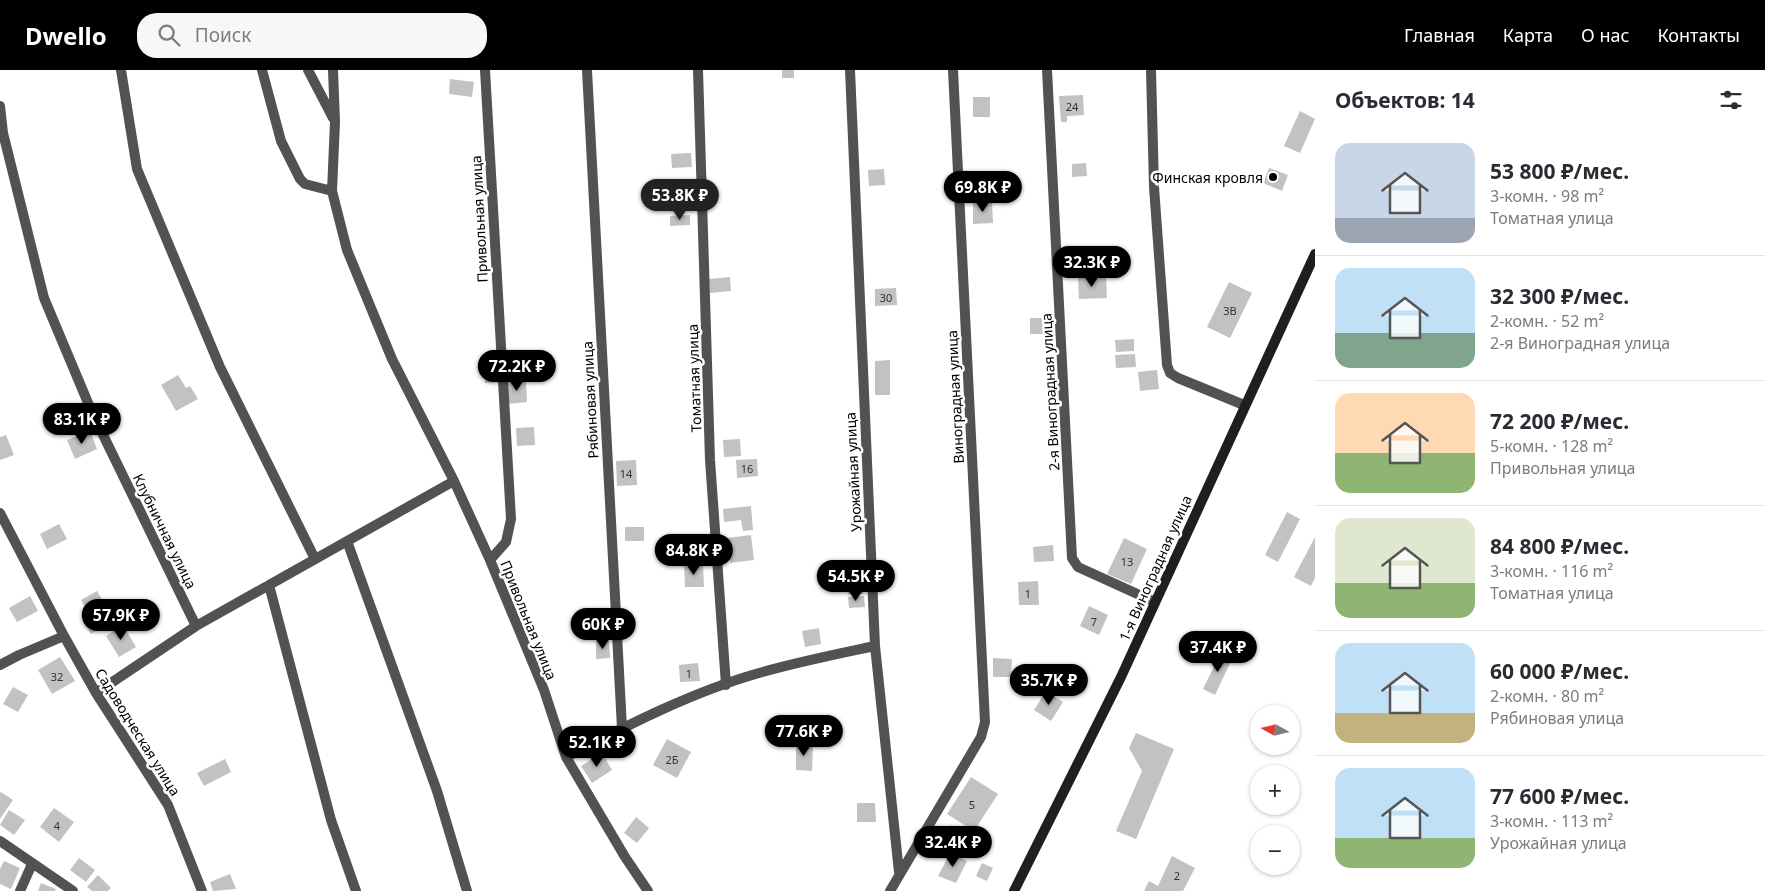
<!DOCTYPE html>
<html lang="ru">
<meta charset="utf-8">
<style>
body{margin:0;font-family:"Noto Sans",sans-serif;background:#f7f7f7;color:#2b2b33;height:100vh;display:flex;flex-direction:column;font-size:19px;white-space:nowrap}
*{box-sizing:border-box;margin:0}
p{font-size:16px;color:#7c7c81}
.icon{flex:none;width:28px;height:28px;fill:none;stroke:currentColor;stroke-width:2;stroke-linecap:round;stroke-linejoin:round}
.map{position:relative;flex:1;overflow:hidden}
.sheet{display:flex;flex-direction:column;background:#fff;width:450px}
.sheet>*{flex:none}
.needle{width:32px;rotate:278deg}
.tools{position:absolute;left:1250px;top:635px;display:grid;gap:10px}
.tools a{display:grid;place-items:center;width:50px;height:50px;border-radius:50%;background:#fff;box-shadow:0 1px 4px #0004;font-size:25px}
.price{position:absolute;translate:-50% -42px;padding:0 11px;border-radius:18px;background:#000;color:#fff;font-size:16px;line-height:32px;filter:drop-shadow(0 1px 2px #0008)}
.price::after{content:'';position:absolute;left:50%;top:30px;width:15px;height:11px;margin-left:-8px;background:inherit;clip-path:polygon(0 0,100% 0,50% 100%)}
.price.active{background:#222;color:#fff}
ul{padding:0;list-style:none}
li{display:flex;align-items:center;gap:15px;height:125px;padding:0 20px}
li+li{border-top:1px solid #e1e1e2}
li span{display:grid;place-items:center;flex:none;width:140px;height:100px;border-radius:15px;color:#555}
li>.icon{margin-inline-start:auto}
span .icon{width:60px;height:60px;fill:#fffc;stroke-width:1}
li b{font-size:21px}
h2{display:flex;justify-content:space-between;align-items:center;height:60px;padding:0 20px;font-size:21px}
header{display:flex;align-items:center;gap:30px;box-sizing:border-box;height:70px;padding:0 25px;background:#000;color:#fff}
header strong{font-size:24px}
nav{display:flex;gap:28px;margin-inline-start:auto;font-size:18px}
.search{width:350px;height:45px;background:#f7f7f7;display:flex;align-items:center;gap:12px;box-sizing:border-box;padding:0 18px;border-radius:20px;color:#7c7c81;font-size:19px}
main{display:flex;flex:1;min-height:0}
.map>svg:first-child{display:block}
</style>
<header>
<strong>Dwello</strong>
<div class="search"><svg class="icon" aria-label="search" viewBox="0 0 24 24"><circle cx="10" cy="10" r="6"/><path d="M15 15l6 6"/></svg>Поиск</div>
<nav><a>Главная</a><a>Карта</a><a>О нас</a><a>Контакты</a></nav>
</header>
<main>
<div class="map">
<svg width="1315" height="821" viewBox="0 0 1315 821">
<rect width="100%" height="100%" fill="#fff"/>
<path fill="#c2c2c2" d="M782,0H794V8H782Z
M450,9L474,12L472,27L449,24Z
M1083,25L1084,45L1067,46V52H1061L1059,26Z
M973,27H990V47H973Z
M1300,41L1315,49L1300,83L1284,76Z
M691,83L692,97L672,98L671,84Z
M1086,93L1087,106L1072,107V94Z
M1269,98L1288,105L1282,121L1263,113Z
M884,99L885,115L869,116L868,100Z
M992,131L993,153L973,154V132Z
M690,145V155L670,156V146Z
M730,207L731,221L710,223L709,209Z
M1078,208H1106L1107,228L1079,229Z
M1229,212L1252,223L1230,268L1207,257Z
M896,218L897,235L875,236V219Z
M1030,248H1048L1047,264H1030Z
M1134,269V281L1116,282L1115,270Z
M1135,284L1136,297L1116,298L1115,285Z
M890,290V325H875V291Z
M485,298H494L495,312L485,313Z
M1157,300L1159,319L1140,321L1138,302Z
M178,305L186,318L190,316L198,329L176,341L161,315Z
M526,311L527,332L508,334L506,312Z
M534,357L535,375L517,376L516,358Z
M90,361L97,379L75,389L67,370Z
M6,365L14,385L0,390V367Z
M740,369L741,386L724,387L723,370Z
M757,389L758,406L737,408L736,390Z
M636,390L637,415L617,416L616,391Z
M751,436L753,460L743,461L741,450L724,452L723,439Z
M1287,442L1300,449L1278,492L1265,485Z
M59,454L67,469L47,479L40,464Z
M625,457H644V471H625Z
M751,465L754,490L730,493L727,468Z
M1315,467V508L1311,516L1294,507Z
M1124,468L1147,479L1131,514L1107,504Z
M1053,475L1054,491L1034,492L1033,477Z
M684,495H703L704,517H685Z
M848,511H863V524H848Z
M1038,511L1039,535H1019L1018,512Z
M97,521L114,550L91,564L84,553L91,548L81,530Z
M30,526L38,541L17,552L9,538Z
M864,526L865,537L849,538L848,527Z
M1089,536L1108,545L1099,565L1080,556Z
M123,555L136,577L119,587L106,566Z
M819,558L821,574L805,577L802,561Z
M1215,570L1218,580L1200,587L1196,576Z
M596,571H609L610,588L596,589Z
M1221,582L1233,587L1215,625L1203,619Z
M60,587L75,611L52,624L38,600Z
M993,588L1012,589L1011,607H993Z
M698,593L700,611L680,612L679,595Z
M13,617L28,625L18,642L3,634Z
M1046,621L1063,632L1051,651L1034,640Z
M796,651H812V670H796Z
M1136,663L1174,679L1136,769L1116,761L1142,701L1129,678Z
M667,669L691,682L677,708L653,695Z
M796,673L813,674L812,701L796,700Z
M602,683L612,700L592,713L581,696Z
M225,689L231,702L204,716L197,703Z
M971,707L998,724L974,761L947,744Z
M1,722L13,730L0,749V723Z
M857,733H875L876,752H857Z
M54,738L74,752L59,772L40,757Z
M9,740L25,750L14,765L0,755Z
M636,747L649,758L637,773L624,763Z
M951,755L970,769L959,784L940,771Z
M950,783L967,791L956,813L938,806Z
M1172,786L1195,798L1183,821H1144L1149,811L1158,816Z
M79,788L95,800L86,812L70,800Z
M4,791L20,798L11,819L0,814V799Z
M982,793L993,798L987,811L976,806Z
M230,804L236,819L213,821L210,812Z
M98,805L111,818L108,821H92L87,817Z
M41,813L56,819L55,821H38Z"/>
<g fill="none" stroke-linecap="round" stroke-linejoin="round">
<path stroke="#525252" stroke-width="10" d="M121,0L137,99L220,297L315,489
M262,0L281,71L300,109L305,114L332,121
M308,0L333,48
M333,0L335,52L332,121L347,180L392,289L454,411L490,490
M485,0L511,449L506,472L490,490L544,620L566,687L625,787L648,821
M587,0L622,658
M698,0L710,390L726,615
M850,0L875,576L899,802
M1047,0L1072,488L1078,497L1155,532
M1151,0L1154,117L1167,295L1170,303L1178,308L1244,335
M0,36L3,63L44,228L91,340L196,556L96,623
M0,443L64,566L96,623L168,735L202,821
M347,471L437,721L467,821
M269,515L331,750L356,821
M196,556L454,411
M0,595L19,585L64,566
M566,687C628,655 692,622 759,603C797,592 837,584 875,576
M0,771L73,821
M20,821L32,794
M890,821L981,667L985,652L953,0"/>
<path stroke="#1f1f1f" stroke-width="10" d="M1014,821L1121,607L1315,184"/>
</g>
<circle fill="#000" stroke="#fff" stroke-width="2" cx="1273" cy="107" r="5"/>
<g text-anchor="middle" dominant-baseline="central" stroke-width="5" stroke-linejoin="round" paint-order="stroke">
<g font-size="11" fill="#303030">
<text x="1072" y="36">24</text>
<text x="886" y="227">30</text>
<text x="1230" y="240">3В</text>
<text x="747" y="398">16</text>
<text x="626" y="403">14</text>
<text x="1127" y="491">13</text>
<text x="1028" y="523">1</text>
<text x="1094" y="551">7</text>
<text x="689" y="603">1</text>
<text x="57" y="606">32</text>
<text x="672" y="689">2Б</text>
<text x="972" y="734">5</text>
<text x="57" y="755">4</text>
<text x="1177" y="805">2</text>
</g>
<g font-size="14" fill="#000" stroke="#fff" text-anchor="end">
<text x="1263" y="107">Финская кровля</text>
</g>
<g font-size="14" fill="#000" stroke="#fff">
<text transform="translate(479 149) rotate(-93)">Привольная улица</text>
<text transform="translate(694 308) rotate(-92)">Томатная улица</text>
<text transform="translate(1050 322) rotate(-93)">2-я Виноградная улица</text>
<text transform="translate(955 327) rotate(-93)">Виноградная улица</text>
<text transform="translate(590 330) rotate(-93)">Рябиновая улица</text>
<text transform="translate(853 402) rotate(-93)">Урожайная улица</text>
<text transform="translate(165 461) rotate(64)">Клубничная улица</text>
<text transform="translate(1155 498) rotate(-66)">1-я Виноградная улица</text>
<text transform="translate(529 550) rotate(68)">Привольная улица</text>
<text transform="translate(138 662) rotate(58)">Садоводческая улица</text>
</g>
</g>
</svg>
<div class="tools">
<a><svg class="needle" viewBox="-14 -14 28 28"><path d="M0-13l5 13h-10z" fill="#e53935"/><path d="M0 13l5-13h-10z" fill="#7c7c81"/></svg></a>
<a>+</a>
<a>−</a>
</div>
<b class="price" style="left:983px;top:143px">69.8K ₽</b>
<b class="price active" style="left:680px;top:151px">53.8K ₽</b>
<b class="price" style="left:1092px;top:218px">32.3K ₽</b>
<b class="price" style="left:517px;top:322px">72.2K ₽</b>
<b class="price" style="left:82px;top:375px">83.1K ₽</b>
<b class="price" style="left:694px;top:506px">84.8K ₽</b>
<b class="price" style="left:856px;top:532px">54.5K ₽</b>
<b class="price" style="left:121px;top:571px">57.9K ₽</b>
<b class="price" style="left:603px;top:580px">60K ₽</b>
<b class="price" style="left:1218px;top:603px">37.4K ₽</b>
<b class="price" style="left:1049px;top:636px">35.7K ₽</b>
<b class="price" style="left:804px;top:687px">77.6K ₽</b>
<b class="price" style="left:597px;top:698px">52.1K ₽</b>
<b class="price" style="left:953px;top:798px">32.4K ₽</b>
</div>
<section class="sheet">
<h2>Объектов: 14<svg class="icon" aria-label="filters" viewBox="0 0 24 24"><path d="M4 7h16M4 17h16"/><circle cx="9" cy="7" r="2"/><circle cx="15" cy="17" r="2"/></svg></h2>
<ul>
<li><span style="background:linear-gradient(#c9d6e8 75%,#9aa5b1 0)"><svg class="icon" aria-label="home" viewBox="0 0 24 24"><path d="M3 11l9-7 9 7M6 9v11h12V9"/></svg></span><div><b>53 800 ₽/мес.</b><p>3-комн. · 98 m²</p><p>Томатная улица</p></div></li>
<li><span style="background:linear-gradient(#bfe0f5 65%,#7fa58c 0)"><svg class="icon" aria-label="home" viewBox="0 0 24 24"><path d="M3 11l9-7 9 7M6 9v11h12V9"/></svg></span><div><b>32 300 ₽/мес.</b><p>2-комн. · 52 m²</p><p>2-я Виноградная улица</p></div></li>
<li><span style="background:linear-gradient(#ffd9b3 60%,#8fb573 0)"><svg class="icon" aria-label="home" viewBox="0 0 24 24"><path d="M3 11l9-7 9 7M6 9v11h12V9"/></svg></span><div><b>72 200 ₽/мес.</b><p>5-комн. · 128 m²</p><p>Привольная улица</p></div></li>
<li><span style="background:linear-gradient(#dfe7d0 65%,#8fb573 0)"><svg class="icon" aria-label="home" viewBox="0 0 24 24"><path d="M3 11l9-7 9 7M6 9v11h12V9"/></svg></span><div><b>84 800 ₽/мес.</b><p>3-комн. · 116 m²</p><p>Томатная улица</p></div></li>
<li><span style="background:linear-gradient(#bfe0f5 70%,#c2b280 0)"><svg class="icon" aria-label="home" viewBox="0 0 24 24"><path d="M3 11l9-7 9 7M6 9v11h12V9"/></svg></span><div><b>60 000 ₽/мес.</b><p>2-комн. · 80 m²</p><p>Рябиновая улица</p></div></li>
<li><span style="background:linear-gradient(#bfe0f5 70%,#8fb573 0)"><svg class="icon" aria-label="home" viewBox="0 0 24 24"><path d="M3 11l9-7 9 7M6 9v11h12V9"/></svg></span><div><b>77 600 ₽/мес.</b><p>3-комн. · 113 m²</p><p>Урожайная улица</p></div></li>
</ul>
</section>
</main>
